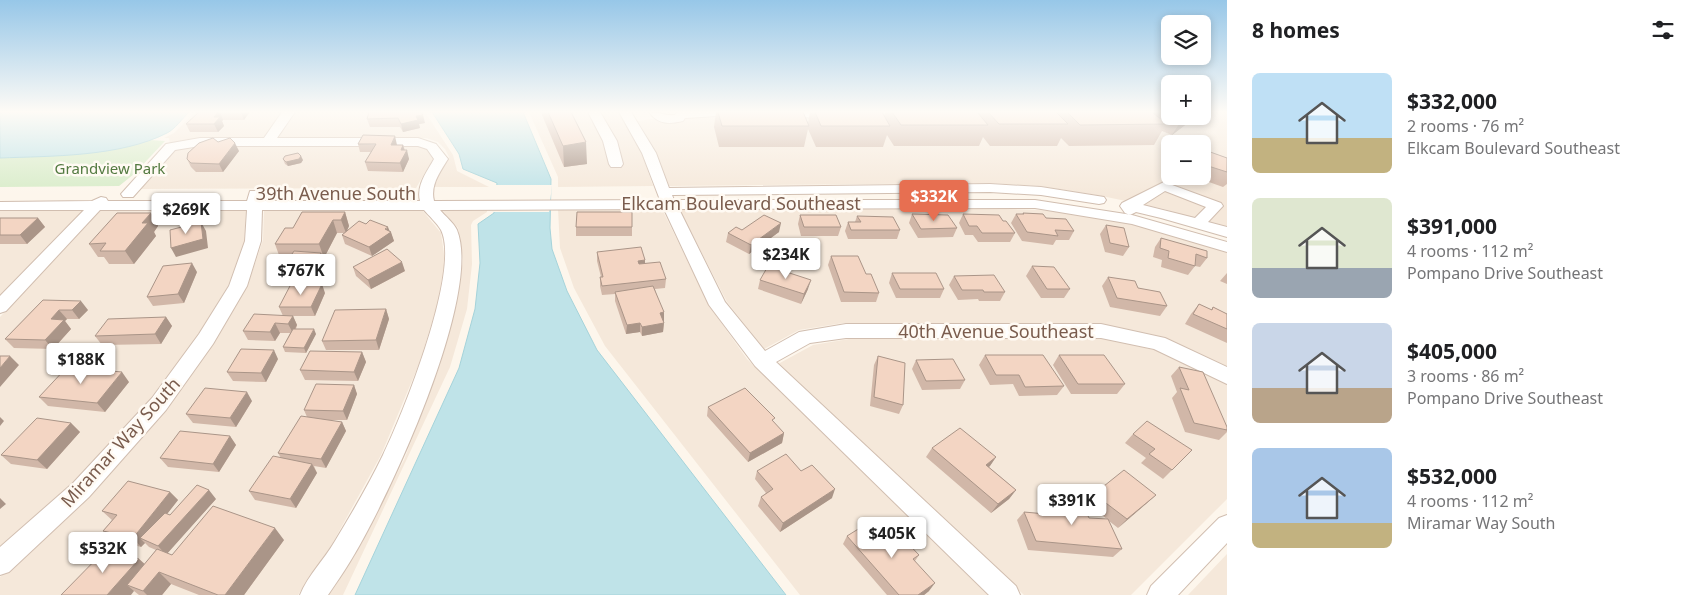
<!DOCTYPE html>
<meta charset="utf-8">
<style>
body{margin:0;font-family:"Noto Sans",sans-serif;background:#f6f6f6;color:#202124;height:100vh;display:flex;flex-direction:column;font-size:19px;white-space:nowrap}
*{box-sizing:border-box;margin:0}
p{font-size:16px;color:#757577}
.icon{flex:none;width:28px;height:28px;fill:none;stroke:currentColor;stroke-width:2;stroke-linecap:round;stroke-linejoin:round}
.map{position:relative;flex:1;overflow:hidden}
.side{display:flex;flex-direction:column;background:#fff;width:475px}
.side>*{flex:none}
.fabs{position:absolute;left:1161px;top:15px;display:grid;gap:10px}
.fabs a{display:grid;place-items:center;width:50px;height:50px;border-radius:8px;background:#fff;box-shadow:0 2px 8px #0003;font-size:25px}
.price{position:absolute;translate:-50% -42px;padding:0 11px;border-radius:5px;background:#fff;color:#222;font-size:16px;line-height:32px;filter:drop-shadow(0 1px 2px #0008)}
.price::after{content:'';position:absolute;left:50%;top:30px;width:15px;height:11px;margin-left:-8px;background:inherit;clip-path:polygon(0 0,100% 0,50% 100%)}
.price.active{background:#e76f51;color:#fff}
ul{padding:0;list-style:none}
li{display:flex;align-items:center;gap:15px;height:125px;padding:0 25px}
li span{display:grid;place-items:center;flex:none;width:140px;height:100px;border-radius:8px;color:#555}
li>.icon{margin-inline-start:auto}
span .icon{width:60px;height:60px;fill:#fffc;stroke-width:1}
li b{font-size:21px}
h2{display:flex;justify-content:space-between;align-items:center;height:60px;padding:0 25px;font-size:21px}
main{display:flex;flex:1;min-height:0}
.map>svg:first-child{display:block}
</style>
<main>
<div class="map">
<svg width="1227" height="595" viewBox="0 0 1227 595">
<rect width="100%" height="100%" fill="#fdf6ec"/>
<path fill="#f5e8da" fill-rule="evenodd" d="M195,112H283L264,137L204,138L173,143H170L169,138H164L174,133Z
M296,112H425L453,155L457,171L489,187H432L449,157L445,149L438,142L426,138H278Z
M529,112H618L642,154L653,186L558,187V177Z
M1108,112H1170V116H1202L1203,112H1227V229L1164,209L1097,195L1039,186L986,183L669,186L656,152L638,121L653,119L662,122L674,123L687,118H715L1092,116ZM1170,144H1202V176H1170Z
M197,146H415L426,148L433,159L416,188L140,189L176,149Z
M983,208L1039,210L1088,215L1132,224L1197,241L1227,252V369L1203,356L1154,335L1095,323H843L799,330L764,349L727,302L679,209Z
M487,209V212L473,221L471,225L472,264L467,309L450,367L343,595H328L354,556L404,460L440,365L457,303L463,259L458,228L442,210Z
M558,209H662L710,307L747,359L990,595H800L605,346L574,288L560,248Z
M422,210L441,233L445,261L438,303L419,364L381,455L331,546L298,595H0V577L91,493L168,406L216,340L248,284L263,240L264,211Z
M0,211H83L0,296Z
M100,211H246L244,243L228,286L196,338L149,402L72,486L0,550V317Z
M849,339H1106L1159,351L1227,384V499L1131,595H1024L778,364L813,345Z
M1227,554V595H1188Z"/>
<path fill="#d8ecc9" d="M150,140L165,141L134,174L119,186L0,187V158L98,152Z"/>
<path fill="#bfe3e8" stroke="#a5d3da" d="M0,112H189C182,119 175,129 167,133C120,157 51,156 0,158Z
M432,112H523L551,179L550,228L552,249L567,291L597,350L786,595H355L459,368L475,309L480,263L478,224L494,213L497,183L463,169L459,154Z"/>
<path fill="#fdf6ec" d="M494,185H552L549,212H491Z"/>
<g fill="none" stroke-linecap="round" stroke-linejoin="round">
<g stroke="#d1beb0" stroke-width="2">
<path id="minor" d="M282,112H295L277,138H418L436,144L448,159C440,172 430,185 434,201L660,200L642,153L619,112H631L656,153L669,188L990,184L1041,187L1104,197L1106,200L1104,203L1099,204L1041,195L990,192L672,195L674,200H1035L1132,215L1227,242V252L1132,224L1035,208L679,209L725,302L765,351L799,332L846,324H1101L1165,338L1227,367V384L1154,349L1101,338H846L810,343L776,362L1016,586L1020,595H989L755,366L709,305L664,209L440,210C445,216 454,223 457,230C483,295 388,500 351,560C344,572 336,583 328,595H300C308,575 324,560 335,541C352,513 369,484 383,455C403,414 461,270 441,230C437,223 429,216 424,210H262L261,241L247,286L213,344L166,410L89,497L9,572L0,575V547L73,483L152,398L199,334L229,286L245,241L247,210H100L6,311L0,313V296L84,210H0V202L92,201L101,197L106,198L108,201H247L250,191H260L262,194V201H420C416,185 427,172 434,159L427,149L418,146H200L175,150L133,197H123L121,194L166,144L200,138H264Z
M588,112H600L617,141L623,164L621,167H611L609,164L603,141Z
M649,112C659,112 666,116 675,115L677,112H724L718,116L685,118L683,121C670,124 658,125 649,112Z
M749,112H837L838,114L832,118L755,116Z
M1164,182L1221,203L1223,206L1208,222L1227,227V237L1161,218L1136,212L1130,215L1125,213L1120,206L1122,203ZM1165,191L1206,207L1195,218L1143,205Z
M1227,515V543L1178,595H1147L1151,586L1219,518Z"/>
</g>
<use href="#minor" fill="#fff" fill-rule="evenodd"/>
</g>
<path fill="#d1b7a8" d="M199,112H249V113L244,120H223L222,121L224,126L218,132H190L186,124Z
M369,112L425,123L419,124L420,128L403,132L400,127H370L367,119Z
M542,112H571L587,164L564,167L542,115Z
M716,112H803L808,123L810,112H882L884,116L885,112H977L978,114L979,112H1170V116H1197L1172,135L1162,131L1154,145L1069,146L1061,138L1057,146H990L983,137L979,146H894L887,135L883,147H816L808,129L804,147H719L714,127Z
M218,142L239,151L223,172H196L191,167L187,159Z
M358,144L403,145L405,150L409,159L403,172L368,171L365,162L371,152H360Z
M1202,149L1227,158V184L1223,187L1192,176H1202Z
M283,159L303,160L301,163L288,166L285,164Z
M345,212L349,226L347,231H390L394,241L372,256L345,244L342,235L344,233H337L324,258H323L325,262L312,283L284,281L280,272L289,258H280L275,244L293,228Z
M151,213L158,226L154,232L156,236L134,264H109L104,257H98L89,244Z
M1023,213L1046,218L1074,231L1069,240H1056L1053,245L1022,241L1011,223L1016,214H1022Z
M912,214L957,228L953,237L918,238L909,223Z
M963,214L1003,221L1015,233L1010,242H978L973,235H965L959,223Z
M800,215L841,227L838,236H801L798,224Z
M857,216L900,230L897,239H848L845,231L848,222H855Z
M0,218H38L45,227L27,244H0Z
M1106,225L1129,247L1123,256L1105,252L1100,234Z
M576,227H632V236H576Z
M742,230L779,232L749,254L726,242L728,233Z
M1161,238L1207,258L1200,267L1195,266L1188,275L1161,267L1162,260L1153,257L1155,247Z
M597,252L645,260V263L666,279L665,288L655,289L664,321L663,332L642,336L640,332L626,334L615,301V294L602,295L600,286V277H601L597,261Z
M831,256L866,274L879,293L876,302H841L828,265Z
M1032,266L1070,289L1064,298H1041L1026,276Z
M353,267L405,271L371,289L356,276Z
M197,272L184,303L153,306L147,297Z
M892,273L944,289L940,298H896L889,283Z
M1227,273V284L1220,281Z
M954,276L1005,292L1000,301H979L978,299L958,300L949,285Z
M1108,277L1138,288L1167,306L1160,316L1110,307L1102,286Z
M760,280L808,289L801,304L758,289Z
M325,293L315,316H293L297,325L296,329L316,334L306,353L285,352L283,347L290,333H280L275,341L248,340L243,331L283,316L279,307Z
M43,300L88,310L79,319H67L65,321L71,329L53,349L14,348L5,339Z
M1199,304L1211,310L1213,307L1227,314V343L1185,324L1191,314Z
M386,309L389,319L379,350H326L322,341Z
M166,317L172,326L161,344L102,345L95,336Z
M362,352L366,362L358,381L305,380L300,370Z
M985,355L1064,386L1057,395L1019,396L1013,384L990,385L979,365Z
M1059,355L1125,384L1117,394H1071L1053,365Z
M878,356L903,405L899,414L870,406L874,365Z
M278,359L266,382L233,381L227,372Z
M916,360L965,380L960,389L922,390L912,369Z
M1179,367L1227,427V432L1219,440L1185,432L1172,398L1177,392L1171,376Z
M129,382L105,412L48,406L39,397Z
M354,385L357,394L347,420H325L342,422L346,431L326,468L314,466L317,473L296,508L255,500L249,491L281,458L278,453L307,417L304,410Z
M252,401L236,427L193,423L186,414Z
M708,407L774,423L784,433L782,443L748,462L707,416Z
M71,423L80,432L47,469L11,464L1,455Z
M1133,434L1192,450L1163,479L1141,463L1146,458L1125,443Z
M230,436L236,445L219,472L168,467L160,458Z
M932,448L996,457L989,467L1016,490L1009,499L991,513L926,457Z
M757,471H801L832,498L780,532L758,506L761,497L766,493L755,479Z
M170,492L178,500L167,514L170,515L216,499L167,553L172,555L284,540L244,595H199L171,584L162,595H139L134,591L61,595L139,559L145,564L156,550L149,547L145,543L141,547L112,539L103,531L112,520L102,511Z
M1094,494L1156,495L1147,503L1118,528L1109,521L1122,549L1113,557L1028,550L1017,520L1024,512L1045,514L1042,505L1049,496L1089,518L1107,519L1086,503Z
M847,536L894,538L919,555L915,561L929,591L924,595H887L843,544Z"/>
<path fill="#aa9588" d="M218,112H220L223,120L222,121L224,126L218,132L214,124V117Z
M241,112H249V113L244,120Z
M423,115L425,123L419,124L420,128L403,132L401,124L416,116Z
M1184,116H1197L1172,135Z
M395,136L397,145H391Z
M586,142L587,164L564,167L563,146Z
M235,143L239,151L223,172L219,164Z
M403,145L405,153L407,150L409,159L403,172L400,163L401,150Z
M301,156L303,160L301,163L288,166L286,162Z
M345,212L349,226L346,233L341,220Z
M151,213L158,226L154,232L156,236L134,264L125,251L142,223Z
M38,218L45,227L27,244L20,235Z
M333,220L337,233L324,258L319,244Z
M201,222L206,231L208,248L176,257L171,248Z
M781,223L779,232L749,254L751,245Z
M388,227L390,232H391L394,241L372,256L369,247Z
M321,253L325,262L312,283L308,274Z
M645,260V269L638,270V261Z
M402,262L405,271L371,289L368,280Z
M192,263L197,272L184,303L178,294Z
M811,280L808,289L801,304L804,294Z
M322,284L325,293L315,316L311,307Z
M81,301L88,310L79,319L72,310Z
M386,309L389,319L379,350L376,340Z
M59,310L67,319L65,321L71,329L53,349L45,340L51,319Z
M664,312V321L659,322L660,313Z
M293,316L297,325L293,333L288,324Z
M166,317L172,326L161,344L155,334Z
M275,323L280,333L275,341L270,332Z
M640,323V332L626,334L627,325Z
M664,323L663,332L642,336V327Z
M314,329L316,334L306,353L304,348Z
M274,350L278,359L266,382L261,373Z
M362,352L366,362L358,381L354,372Z
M10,356L19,365L0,387V368Z
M122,372L129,382L105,412L97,403Z
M354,385L357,394L347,420L343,411Z
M247,392L252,401L236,427L230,418Z
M0,417L4,421L0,426Z
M342,422L346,431L326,468L321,459Z
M71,423L80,432L47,469L37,460Z
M784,433L782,443L748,462L750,453Z
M230,436L236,445L219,472L213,464Z
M996,457L990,466L980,474L986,465Z
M312,464L317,473L296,508L290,499Z
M835,489L832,498L780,532L783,523Z
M209,490L216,499L166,555L158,546Z
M1016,490L1009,499L991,513L998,504Z
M170,492L178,500L146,541L140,538L145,543L141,547L133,538Z
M1156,495L1147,503L1118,528L1127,519Z
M0,498L6,504L0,509Z
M275,528L284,540L244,595H225Z
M139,559L152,571L127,585L134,591L131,595H107Z
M159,572L171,584L162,595H147L143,591Z
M935,583L929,591L924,595H918Z"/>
<path fill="#f3d5c3" stroke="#aa9588" d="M199,112H218L214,117H220L214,124H186Z
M369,112H421L423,115L416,116L418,120L401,124L398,118L367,119Z
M548,112H571L586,142L563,146Z
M718,112H803L809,126H722Z
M815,112H882L890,126H821Z
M892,112H977L988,125H901Z
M988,112H1056L1068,124H999Z
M1067,112H1152L1167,124L1080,125Z
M363,135L395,136L391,145H403L401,150H407L400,163L365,162L376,144H358Z
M213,138L218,142L230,138L235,143L219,164L191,163L187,159L188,153L199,143Z
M1202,149L1227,158V172L1202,164Z
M298,153L301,156L299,159L286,162L283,159L285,156Z
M302,212H345L341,220H333L319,244H275L285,228H293Z
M577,212H632V227H576Z
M117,213H151L142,223H148L125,251H100L106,243L89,244Z
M1023,213L1043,214L1046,218L1066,219L1074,231L1055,230L1058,236L1027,232L1016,214H1024Z
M912,214L948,215L957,228L921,229Z
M963,214L999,215L1003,221H1006L1015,233H982L977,226H969Z
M764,215L781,223L751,245L728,233L736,227L742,230Z
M800,215H836L841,227H804Z
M857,216L893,217L900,230H851L848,222H861Z
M0,218H38L20,235H0Z
M370,220L388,227L385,229L391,232L369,247L342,235L359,221L366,224Z
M201,222L203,239L171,248L170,230Z
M1106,225L1124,228L1129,247L1110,243Z
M1161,238L1207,251V258L1196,254L1195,266L1168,258L1169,251L1160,248Z
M641,247L645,260L638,261L639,264L660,262L666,279L602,286L600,277H603L597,252Z
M387,249L402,262L368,280L353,267Z
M294,251L321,253L308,274L280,272Z
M831,256H858L866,274H871L879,293L844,292Z
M192,263L178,294L147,297L163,266Z
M768,266L811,280L804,294L760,280Z
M1032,266L1054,267L1070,289H1047Z
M892,273H936L944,289H900Z
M994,275L1005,292H984L983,290H962L954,276Z
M1108,277L1135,281L1138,288L1160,292L1167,306L1117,298Z
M291,284H322L311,307H279Z
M653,286L664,312L660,313L664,323L642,327L640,323L627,325L615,292Z
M43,300L81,301L72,310H59L51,319L64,320L45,340L5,339Z
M1199,304L1212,310L1213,307L1227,314V329L1193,314Z
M386,309L376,340L322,341L335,310Z
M254,314L293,316L288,324L275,323L270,332L243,331Z
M166,317L155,334L95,336L108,319Z
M293,329H314L304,348L283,347Z
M241,349L274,350L261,373L227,372Z
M310,351L362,352L354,372L300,370Z
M985,355H1043L1064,386L1025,387L1019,375H996Z
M1059,355H1104L1125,384H1078Z
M0,356H10L0,368Z
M878,356L905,363L903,405L874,397Z
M953,359L965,380L926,381L916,360Z
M67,367L122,372L97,403L39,397Z
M1179,367L1203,372L1227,427V430L1194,423L1180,388L1189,390Z
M316,384L354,385L343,411L304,410Z
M205,388L247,392L230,418L186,414Z
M745,388L775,418L772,420L784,433L750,453L708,407Z
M301,416L342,422L321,459L278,453Z
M37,418L71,423L37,460L1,455Z
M1147,421L1192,450L1172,470L1149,454L1155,449L1133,434Z
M960,428L996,457L986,465L1016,490L998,504L932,448Z
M180,431L230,436L213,464L160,458Z
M786,454L801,471L812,465L835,489L783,523L761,497L773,489L757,471Z
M273,456L312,464L290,499L249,491Z
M1124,470L1156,495L1127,519L1094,494Z
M128,481L170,492L133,538L103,531L117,515L102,511Z
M197,485L209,490L158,546L140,538L165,513L170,515Z
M1049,496L1080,499L1089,518L1108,519L1122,549L1036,541L1024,512L1057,515Z
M213,506L275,528L225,595H218L159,572L143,591L127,585L157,549L172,555Z
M876,518L894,538L900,535L919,555L913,559L935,583L918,595H899L847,536Z
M108,547L139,559L107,595H61Z"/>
<linearGradient id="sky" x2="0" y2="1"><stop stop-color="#97c7e8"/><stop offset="0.57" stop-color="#fefbf6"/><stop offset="1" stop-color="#fefbf6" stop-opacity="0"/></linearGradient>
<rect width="1227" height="196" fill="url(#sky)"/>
<g text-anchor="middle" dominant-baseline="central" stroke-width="5" stroke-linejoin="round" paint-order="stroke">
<g font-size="15" fill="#537a41" stroke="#fffaf3">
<text x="110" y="168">Grandview Park</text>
</g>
<g font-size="18" fill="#7a5c4d" stroke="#fffaf3">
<text x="336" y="193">39th Avenue South</text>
<text x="741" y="203">Elkcam Boulevard Southeast</text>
<text x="996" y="331">40th Avenue Southeast</text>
<text transform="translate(120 442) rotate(-48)">Miramar Way South</text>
</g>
</g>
</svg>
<div class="fabs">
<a><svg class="icon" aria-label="layers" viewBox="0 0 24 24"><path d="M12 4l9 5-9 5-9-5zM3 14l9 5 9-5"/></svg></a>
<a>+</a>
<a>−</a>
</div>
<b class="price active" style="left:934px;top:222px">$332K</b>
<b class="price" style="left:186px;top:235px">$269K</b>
<b class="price" style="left:786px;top:280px">$234K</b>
<b class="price" style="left:301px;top:296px">$767K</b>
<b class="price" style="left:81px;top:385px">$188K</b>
<b class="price" style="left:1072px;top:526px">$391K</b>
<b class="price" style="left:892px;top:559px">$405K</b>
<b class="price" style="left:103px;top:574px">$532K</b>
</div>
<section class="side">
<h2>8 homes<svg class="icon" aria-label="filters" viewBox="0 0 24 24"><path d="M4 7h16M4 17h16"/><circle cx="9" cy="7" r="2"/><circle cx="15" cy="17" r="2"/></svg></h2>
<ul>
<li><span style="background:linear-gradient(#bfe0f5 65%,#c2b280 0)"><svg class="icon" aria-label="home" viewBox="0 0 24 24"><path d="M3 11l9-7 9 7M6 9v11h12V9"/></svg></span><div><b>$332,000</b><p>2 rooms · 76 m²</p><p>Elkcam Boulevard Southeast</p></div></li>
<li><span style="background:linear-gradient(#dfe7d0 70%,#9aa5b1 0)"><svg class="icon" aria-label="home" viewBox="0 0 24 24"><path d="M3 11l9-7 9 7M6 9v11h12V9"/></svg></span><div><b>$391,000</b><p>4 rooms · 112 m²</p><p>Pompano Drive Southeast</p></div></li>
<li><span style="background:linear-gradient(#c9d6e8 65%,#b9a48a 0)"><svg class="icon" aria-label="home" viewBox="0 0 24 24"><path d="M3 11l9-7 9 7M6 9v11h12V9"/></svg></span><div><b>$405,000</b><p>3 rooms · 86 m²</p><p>Pompano Drive Southeast</p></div></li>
<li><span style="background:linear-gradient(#a9c7e8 75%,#c2b280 0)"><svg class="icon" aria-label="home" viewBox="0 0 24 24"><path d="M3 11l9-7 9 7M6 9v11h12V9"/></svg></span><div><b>$532,000</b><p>4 rooms · 112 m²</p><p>Miramar Way South</p></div></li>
</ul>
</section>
</main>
